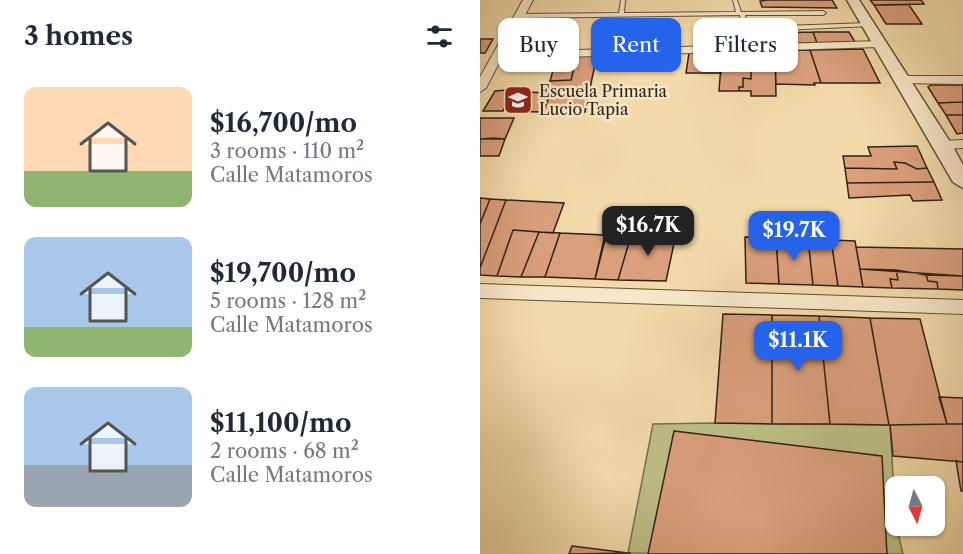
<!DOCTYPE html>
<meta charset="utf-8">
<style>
body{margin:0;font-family:"Libre Caslon Text",serif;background:#f6f6f7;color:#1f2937;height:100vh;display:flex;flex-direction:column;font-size:22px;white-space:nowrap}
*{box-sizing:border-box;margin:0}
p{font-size:20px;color:#747a83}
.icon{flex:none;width:33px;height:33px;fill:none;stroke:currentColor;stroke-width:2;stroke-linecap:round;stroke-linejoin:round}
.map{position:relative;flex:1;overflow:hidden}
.sheet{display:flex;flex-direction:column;background:#fff;width:480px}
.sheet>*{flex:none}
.top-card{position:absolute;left:18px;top:18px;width:375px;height:54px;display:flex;gap:12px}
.needle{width:39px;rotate:174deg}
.tools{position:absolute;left:405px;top:476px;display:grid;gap:12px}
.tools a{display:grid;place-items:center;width:60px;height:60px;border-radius:12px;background:#fff;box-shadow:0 2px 4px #0004;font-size:30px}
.price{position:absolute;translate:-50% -51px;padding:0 14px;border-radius:12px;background:#2563eb;color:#fff;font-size:20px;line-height:39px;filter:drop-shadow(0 2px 3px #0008)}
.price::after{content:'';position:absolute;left:50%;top:36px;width:18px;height:14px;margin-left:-9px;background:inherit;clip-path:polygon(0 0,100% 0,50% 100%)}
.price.current{background:#222;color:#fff}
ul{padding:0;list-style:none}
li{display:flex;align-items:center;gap:18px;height:150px;padding:0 24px}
li span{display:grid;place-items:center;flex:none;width:168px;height:120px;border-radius:12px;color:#555}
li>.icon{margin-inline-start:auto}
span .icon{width:72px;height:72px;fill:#fffc;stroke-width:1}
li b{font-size:26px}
h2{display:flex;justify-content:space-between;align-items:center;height:72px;padding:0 24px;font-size:26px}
.chip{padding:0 21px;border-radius:12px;background:#fff;box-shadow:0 2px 4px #0004;font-size:21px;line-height:54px}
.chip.current{background:#2563eb;color:#fff}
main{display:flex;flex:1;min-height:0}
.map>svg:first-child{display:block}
</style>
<main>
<section class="sheet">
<h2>3 homes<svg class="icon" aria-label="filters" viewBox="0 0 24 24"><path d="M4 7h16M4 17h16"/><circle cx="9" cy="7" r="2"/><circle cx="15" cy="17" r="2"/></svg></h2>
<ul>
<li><span style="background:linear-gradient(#ffd9b3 70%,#8fb573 0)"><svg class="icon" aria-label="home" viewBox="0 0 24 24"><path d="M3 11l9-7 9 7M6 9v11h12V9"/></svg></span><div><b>$16,700/mo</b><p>3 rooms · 110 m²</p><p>Calle Matamoros</p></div></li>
<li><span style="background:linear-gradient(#a9c7e8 75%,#8fb573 0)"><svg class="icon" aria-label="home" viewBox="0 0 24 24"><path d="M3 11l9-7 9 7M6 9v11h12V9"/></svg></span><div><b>$19,700/mo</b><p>5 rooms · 128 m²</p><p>Calle Matamoros</p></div></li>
<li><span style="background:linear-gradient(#a9c7e8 65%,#9aa5b1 0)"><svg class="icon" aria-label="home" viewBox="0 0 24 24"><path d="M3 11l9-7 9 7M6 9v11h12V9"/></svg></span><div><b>$11,100/mo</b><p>2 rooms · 68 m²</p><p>Calle Matamoros</p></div></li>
</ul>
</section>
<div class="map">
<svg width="483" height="554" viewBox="0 0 483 554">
<rect width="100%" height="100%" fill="#f3daaa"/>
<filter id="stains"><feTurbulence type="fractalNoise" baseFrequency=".00333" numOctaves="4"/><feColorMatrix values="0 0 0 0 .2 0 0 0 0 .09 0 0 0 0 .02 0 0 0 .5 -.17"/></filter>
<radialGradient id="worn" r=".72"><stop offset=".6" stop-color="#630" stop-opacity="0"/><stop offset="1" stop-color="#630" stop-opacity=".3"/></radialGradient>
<path fill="#bdbf87" stroke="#77704c" stroke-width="1.5" d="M235,423L410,425L416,525L423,554L148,553L173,424Z"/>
<path fill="#da9f7c" stroke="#312110" stroke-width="1.5" d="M287,0H352L357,8L282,7L280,1Z
M390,0H441L444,4L394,5Z
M394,5H429L442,24H406Z
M280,24H295L300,44L269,45L268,42L284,41Z
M333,32L337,43L300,44L297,33Z
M333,32H369L375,42L337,43Z
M0,39H13L5,53H0Z
M383,49L400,83H341L330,50Z
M330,50L341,83H334L335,85L296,84L295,51Z
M295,51L296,96H271V91H259V87H263V78L271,79V52Z
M242,52H271V79L263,78V87H259V91H239Z
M242,52L241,73H206L209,53Z
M117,55L105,112H63L73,88H68L70,81L91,80L97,56Z
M97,56L91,80L70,81L77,57Z
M451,85H483V102L458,103L448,87Z
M39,89H48L46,92L70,93L61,112L30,111L32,107H25L23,111H3L15,91Z
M483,102V115H466L458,103Z
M466,115H483V133L477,134Z
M0,118H34L25,139H0Z
M0,139L13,138L25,139L19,156H0Z
M437,146L447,168L437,169L425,163L414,162L417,169L365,168L363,156H391L388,147Z
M414,162L425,163L437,169L447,168L454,182L367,183L365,168L417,169Z
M454,182L462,200L433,201L430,195L369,198L367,183Z
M0,198L10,199L0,224Z
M10,199L26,200L0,268V224Z
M26,200L84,203L73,233L33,230L17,276L0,275V268Z
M33,230L59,232L41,277L17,276Z
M59,232L80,233L65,277H41Z
M127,232H152L138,280L115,279Z
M152,232L196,234L186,281L138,280Z
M80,233L125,235L115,279L65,277Z
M265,237L296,238L299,284L266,283Z
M296,238L328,239L333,285L299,284Z
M328,239L351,240L358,286L333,285Z
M351,240L375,241L383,287L358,286Z
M376,247L483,249V276L380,269Z
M380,269L416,270L418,280L410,279L412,288L383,287Z
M416,270L446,275L448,281L457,282L458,289L412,288L410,279L418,280Z
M446,275L483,276V290L458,289L457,282L448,281Z
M243,314L292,315V424L235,423Z
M292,315L339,316L350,424H292Z
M339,316L390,318L409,425L350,424Z
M390,318L440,319L467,424L409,425Z
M459,397L483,398V424H467Z
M467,424H483V462L413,456L410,425Z
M194,431L402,456L407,554H168Z
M476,461L483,462V491H481Z
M92,546L148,553H151L89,554Z"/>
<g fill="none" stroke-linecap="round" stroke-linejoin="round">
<g stroke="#624f36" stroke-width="2">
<path id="service" d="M141,0H145L144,13L256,12L253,0H257L261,12L343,11L346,13L343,15H265L269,34L266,36L263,34L260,15L39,18L36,16L39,14L139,13Z
M388,23L391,25L390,26L303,30L300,28L303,26Z"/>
</g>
<g stroke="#624f36" stroke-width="2">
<path id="minor" d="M43,0H53L25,52L399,41L405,44L399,47L21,59L6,88L0,92V77Z
M421,76H483V84L417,83V77Z
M483,140V148L463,149L456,145L463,141Z
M0,284L483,300V314L0,298Z"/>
</g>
<g stroke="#624f36" stroke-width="3">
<path id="tertiary" d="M367,0H379L472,145L483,165V188L473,182Z"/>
</g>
<use href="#service" fill="#f7e7c8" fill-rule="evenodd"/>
<use href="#minor" fill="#f7e7c8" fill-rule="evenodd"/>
<use href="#tertiary" fill="#f7e7c8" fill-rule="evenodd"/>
</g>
<defs>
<g id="school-square" transform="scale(1.5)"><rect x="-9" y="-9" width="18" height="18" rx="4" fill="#8f2418" stroke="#f7e7c8"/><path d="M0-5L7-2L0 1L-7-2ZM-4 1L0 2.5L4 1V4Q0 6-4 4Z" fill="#fff"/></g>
</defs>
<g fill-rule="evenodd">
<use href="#school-square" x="38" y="100"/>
</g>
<g text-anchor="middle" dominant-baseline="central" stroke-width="5" stroke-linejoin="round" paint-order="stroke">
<g font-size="16" fill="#312110" stroke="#f7e7c8" text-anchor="start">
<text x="59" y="91">Escuela Primaria<tspan x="59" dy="18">Lucio Tapia</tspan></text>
</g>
</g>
<rect width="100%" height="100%" filter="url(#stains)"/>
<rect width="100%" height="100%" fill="url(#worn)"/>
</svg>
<div class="tools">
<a><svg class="needle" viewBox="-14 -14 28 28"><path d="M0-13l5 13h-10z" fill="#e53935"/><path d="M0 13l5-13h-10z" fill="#747a83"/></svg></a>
</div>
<b class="price current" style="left:168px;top:257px">$16.7K</b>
<b class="price" style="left:314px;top:262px">$19.7K</b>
<b class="price" style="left:318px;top:372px">$11.1K</b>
<div class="top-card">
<a class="chip">Buy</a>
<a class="chip current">Rent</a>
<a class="chip">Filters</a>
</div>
</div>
</main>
